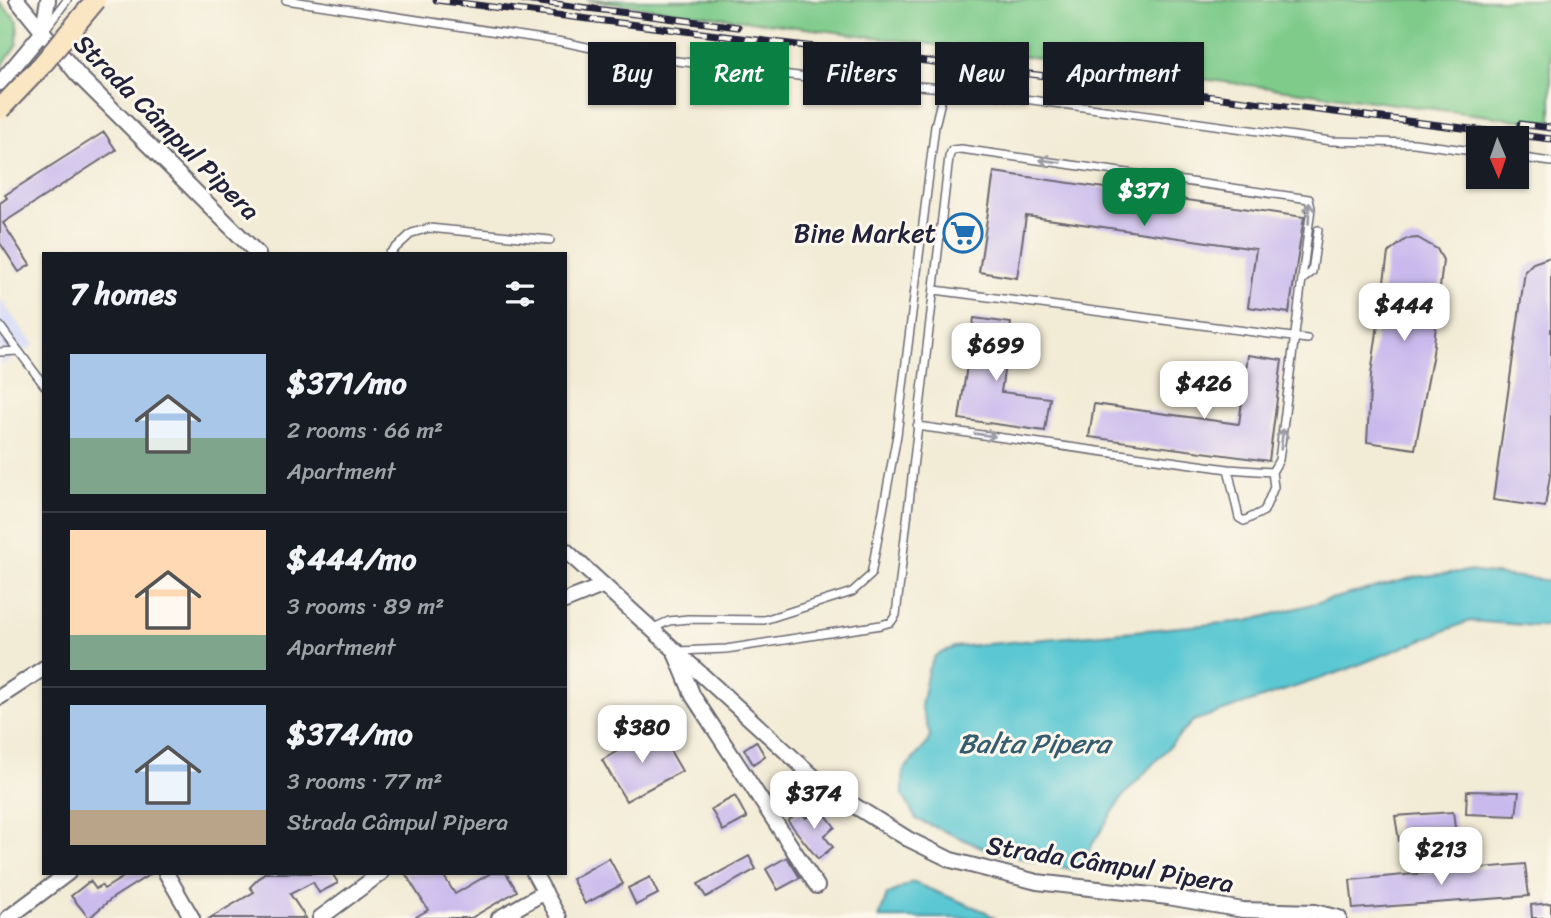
<!DOCTYPE html>
<meta charset="utf-8">
<style>
body{margin:0;font-family:Sriracha,sans-serif;background:#242831;color:#f1f3f6;height:100vh;display:flex;flex-direction:column;font-size:26px;white-space:nowrap}
*{box-sizing:border-box;margin:0}
p{font-size:23px;color:#9ea1a6}
.icon{flex:none;width:38px;height:38px;fill:none;stroke:currentColor;stroke-width:2;stroke-linecap:round;stroke-linejoin:round}
.map{position:relative;flex:1;overflow:hidden}
.details{position:absolute;left:42px;top:252px;width:525px;height:623px;display:flex;flex-direction:column;background:#171b24;border-radius:0px;box-shadow:0 2px 5px #0004}
.details>*{flex:none}
.guide{position:absolute;left:588px;top:42px;width:665px;height:63px;display:flex;gap:14px}
.needle{width:46px;rotate:178deg}
.controls{position:absolute;left:1466px;top:126px;display:grid;gap:14px}
.controls a{display:grid;place-items:center;width:63px;height:63px;border-radius:0px;background:#171b24;box-shadow:0 2px 5px #0004;font-size:35px}
.price{position:absolute;translate:-50% -60px;padding:0 16px;border-radius:14px;background:#fff;color:#222;font-size:23px;line-height:46px;filter:drop-shadow(0 2px 4px #0008)}
.price::after{content:'';position:absolute;left:50%;top:42px;width:21px;height:16px;margin-left:-10px;background:inherit;clip-path:polygon(0 0,100% 0,50% 100%)}
.price.on{background:#0b8043;color:#fff}
ul{padding:0;list-style:none}
li{display:flex;align-items:center;gap:21px;height:175px;padding:0 28px}
li+li{border-top:2px solid #363941}
li span{display:grid;place-items:center;flex:none;width:196px;height:140px;border-radius:0px;color:#555}
li>.icon{margin-inline-start:auto}
span .icon{width:84px;height:84px;fill:#fffc;stroke-width:1}
li b{font-size:30px}
h2{display:flex;justify-content:space-between;align-items:center;height:84px;padding:0 28px;font-size:30px}
.chip{padding:0 24px;border-radius:0px;background:#171b24;box-shadow:0 2px 5px #0004;font-size:24px;line-height:63px}
.chip.on{background:#0b8043;color:#fff}
.map>svg:first-child{display:block}
</style>
<div class="map">
<svg width="1551" height="918" viewBox="0 0 1551 918">
<rect width="100%" height="100%" fill="#fbf7ec"/>
<filter id="ink" filterUnits="userSpaceOnUse"><feTurbulence type="fractalNoise" baseFrequency=".0143" numOctaves="2"/><feDisplacementMap in="SourceGraphic" scale="14" xChannelSelector="R" yChannelSelector="G"/><feConvolveMatrix kernelMatrix="1 2 1 2 8 2 1 2 1" color-interpolation-filters="sRGB"/></filter>
<filter id="wash" filterUnits="userSpaceOnUse"><feTurbulence type="fractalNoise" baseFrequency=".00686" numOctaves="4" result="noise"/><feDisplacementMap in="SourceGraphic" scale="28" xChannelSelector="R" yChannelSelector="G"/><feGaussianBlur stdDeviation="1.57" result="paint"/><feColorMatrix in="noise" values="0 0 0 0 0 0 0 0 0 0 0 0 0 0 0 0 0 1.4 0 .05"/><feComposite in="paint" operator="in"/></filter>
<g filter="url(#wash)">
<rect width="100%" height="100%" fill="#f2ebd5"/>
<path fill="#d3d9f9" d="M0,299L34,345L0,366Z"/>
<path fill="#7ecb8a" stroke="#507662" stroke-width="2" d="M587,0H1551V124Z
M0,3L18,21L17,44L0,69Z"/>
<path fill="#5ac7d2" stroke="#3e7486" stroke-width="2" d="M1468,571L1551,581V627L1469,621L1343,671L1193,721L1123,796L1076,870L993,852L916,819L903,795V771L927,744L930,735L921,706L928,670L935,656L954,647L1247,621L1415,577Z
M912,882L986,912L994,918H879L887,895Z"/>
<g id="blocks">
<path fill="#c9baed" d="M104,132L116,150L3,223L30,265L19,272L0,243V203L7,198L5,195Z
M994,172L1304,217L1289,313L1248,307L1256,249L1026,216L1017,278L979,272Z
M1418,238L1437,249L1443,260L1433,353L1415,449L1367,442L1371,374L1388,253L1406,239Z
M1551,257V469L1545,507L1493,500L1525,271L1533,263Z
M974,318L1011,323L1001,392L1050,398L1045,431L959,419Z
M1248,355L1282,360L1269,461L1089,437L1094,404L1239,424Z
M657,728L682,771L626,801L602,760Z
M756,741L765,756L753,764L744,749Z
M1467,791L1519,792L1516,816L1466,814Z
M735,796L747,818L723,831L711,809Z
M820,807L835,827L824,836L833,847L818,859L788,821L800,811L806,818Z
M1453,812L1456,836L1399,841L1395,816Z
M749,856L756,869L706,897L698,884Z
M787,857L800,878L778,890L766,869Z
M609,858L623,884L585,904L572,879Z
M1525,864L1529,896L1353,909L1350,880Z
M130,873H152L111,899L89,918L71,896L90,881L96,889L101,885L104,889Z
M264,873H332L338,883L319,893L313,882L290,894L306,918H210L254,892L250,887Z
M405,873H442L455,894L491,873H506L517,891L471,918H414L428,910Z
M650,877L658,894L636,905L628,888Z
M1551,903V918H1532L1531,905Z"/>
</g>
</g>
<g filter="url(#ink)">
<use href="#blocks" fill-opacity="0" stroke="#6b6871" stroke-width="2"/>
<g fill="none" stroke-linecap="round" stroke-linejoin="round">
<g stroke="#6b6871" stroke-width="10">
<path id="lane" d="M286,0L563,42L620,54L814,78L944,88L1331,141L1414,143L1479,152
M47,27L67,0
M1517,157L1551,162
M389,254L412,233L429,228L550,240
M1302,280L1312,272L1318,230
M935,290L1307,339
M0,326L44,385
M0,352L18,351
M1228,469L1239,518L1244,521L1264,511L1274,487L1272,472
M651,629L669,621L688,619L764,620L852,592L871,575L897,435L935,126L944,88
M678,651L726,649L881,625L891,622L896,615C913,462 932,310 949,157L952,150L961,149L1309,199L1311,208L1279,460L1272,472L1228,469L917,426"/>
</g>
<g stroke="#6b6871" stroke-width="18">
<path id="street" d="M17,0L78,75L258,254
M0,83L42,33L48,0
M565,550L826,788L908,839L951,860L1037,882L1168,897L1243,910L1315,912L1339,918
M565,601L602,586
M676,655L693,696L817,886
M0,697L44,668
M166,873L192,918
M534,873L559,918
M8,918L68,873
M320,918L381,873
M499,918L545,892"/>
</g>
<use href="#lane" stroke="#fff" stroke-width="7"/>
<use href="#street" stroke="#fff" stroke-width="14"/>
<g stroke="#22223b" stroke-width="7">
<path id="rail" d="M436,0L1551,139
M524,0L738,27
M1520,124L1551,128"/>
</g>
<use href="#rail" stroke="#fbf7ec" stroke-width="4.5" stroke-dasharray="13" stroke-linecap="butt"/>
<g stroke="#6b6871" stroke-width="23" stroke-linecap="butt">
<path id="secondary-bridge" d="M0,109L41,66L96,0"/>
</g>
<use href="#secondary-bridge" stroke="#fbe6c4" stroke-width="19"/>
</g>
<defs><path id="oneway-shaft" d="M-6 0H5M1.5-3L5.5 0L1.5 3" fill="none" stroke-width="1.6" stroke-linecap="round" stroke-linejoin="round" transform="scale(1.75)"/></defs>
<g stroke="#9c9ca7">
<use href="#oneway-shaft" transform="translate(1050 161) rotate(-172)"/>
<use href="#oneway-shaft" transform="translate(1309 213) rotate(-88)"/>
<use href="#oneway-shaft" transform="translate(985 435) rotate(8)"/>
<use href="#oneway-shaft" transform="translate(1282 439) rotate(-83)"/>
</g>
</g>
<defs>
<g id="supermarket-ring" transform="scale(2.0125)"><circle r="9.5" fill="#fbf7ec" stroke="#1f6fb2" stroke-width="1.5"/><path d="M-6-5.5h2.5l.6 2H6L4.5 2H-2.5L-4.4-4H-6ZM-1.5 3.2a1.3 1.3 0 1 0 .1 0ZM3 3.2a1.3 1.3 0 1 0 .1 0Z" fill="#1f6fb2"/></g>
</defs>
<g fill-rule="evenodd">
<use href="#supermarket-ring" x="963" y="233"/>
</g>
<g text-anchor="middle" dominant-baseline="central" stroke-width="6" stroke-linejoin="round" paint-order="stroke">
<g font-size="26" fill="#22223b" stroke="#fbf7ec">
<text transform="translate(167 127) rotate(45)">Strada Câmpul Pipera</text>
<text transform="translate(1110 864) rotate(9)">Strada Câmpul Pipera</text>
</g>
<g font-size="26" fill="#22223b" stroke="#fbf7ec" text-anchor="end">
<text x="936" y="233">Bine Market</text>
</g>
<g font-size="28" font-style="italic" fill="#365c70" stroke="#fbf7ec">
<text x="1034" y="743">Balta Pipera</text>
</g>
</g>
</svg>
<div class="controls">
<a><svg class="needle" viewBox="-14 -14 28 28"><path d="M0-13l5 13h-10z" fill="#e53935"/><path d="M0 13l5-13h-10z" fill="#9ea1a6"/></svg></a>
</div>
<b class="price on" style="left:1144px;top:228px">$371</b>
<b class="price" style="left:1404px;top:343px">$444</b>
<b class="price" style="left:996px;top:383px">$699</b>
<b class="price" style="left:1204px;top:421px">$426</b>
<b class="price" style="left:642px;top:765px">$380</b>
<b class="price" style="left:814px;top:831px">$374</b>
<b class="price" style="left:1441px;top:887px">$213</b>
<div class="guide">
<a class="chip">Buy</a>
<a class="chip on">Rent</a>
<a class="chip">Filters</a>
<a class="chip">New</a>
<a class="chip">Apartment</a>
</div>
<section class="details">
<h2>7 homes<svg class="icon" aria-label="filters" viewBox="0 0 24 24"><path d="M4 7h16M4 17h16"/><circle cx="9" cy="7" r="2"/><circle cx="15" cy="17" r="2"/></svg></h2>
<ul>
<li><span style="background:linear-gradient(#a9c7e8 60%,#7fa58c 0)"><svg class="icon" aria-label="home" viewBox="0 0 24 24"><path d="M3 11l9-7 9 7M6 9v11h12V9"/></svg></span><div><b>$371/mo</b><p>2 rooms · 66 m²</p><p>Apartment</p></div></li>
<li><span style="background:linear-gradient(#ffd9b3 75%,#7fa58c 0)"><svg class="icon" aria-label="home" viewBox="0 0 24 24"><path d="M3 11l9-7 9 7M6 9v11h12V9"/></svg></span><div><b>$444/mo</b><p>3 rooms · 89 m²</p><p>Apartment</p></div></li>
<li><span style="background:linear-gradient(#a9c7e8 75%,#b9a48a 0)"><svg class="icon" aria-label="home" viewBox="0 0 24 24"><path d="M3 11l9-7 9 7M6 9v11h12V9"/></svg></span><div><b>$374/mo</b><p>3 rooms · 77 m²</p><p>Strada Câmpul Pipera</p></div></li>
</ul>
</section>
</div>
